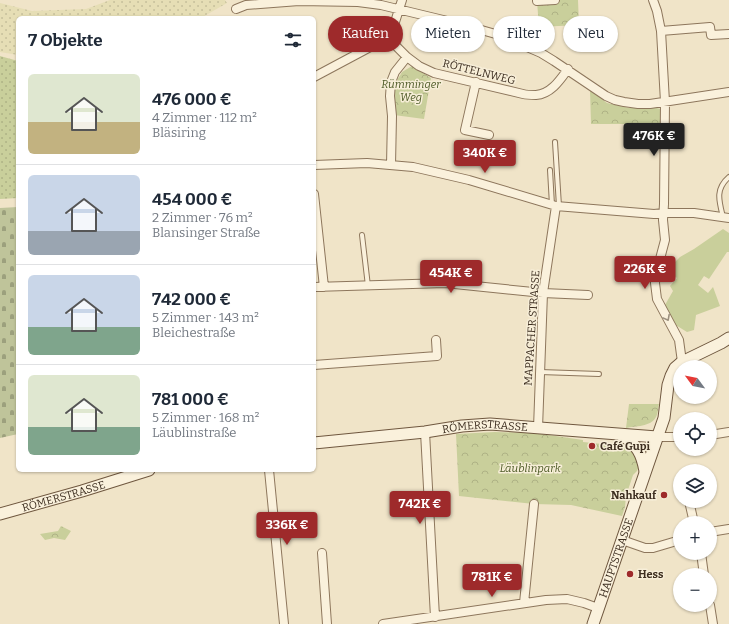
<!DOCTYPE html>
<html lang="de">
<meta charset="utf-8">
<style>
body{margin:0;font-family:Bitter,serif;background:#f6f6f7;color:#1f2937;height:100vh;display:flex;flex-direction:column;font-size:15px;white-space:nowrap}
*{box-sizing:border-box;margin:0}
p{font-size:13px;color:#747a83}
.icon{flex:none;width:22px;height:22px;fill:none;stroke:currentColor;stroke-width:2;stroke-linecap:round;stroke-linejoin:round}
.map{position:relative;flex:1;overflow:hidden}
.sheet{position:absolute;left:16px;top:16px;width:300px;height:456px;display:flex;flex-direction:column;background:#fff;border-radius:6px;box-shadow:0 1px 3px #0004}
.sheet>*{flex:none}
.top-card{position:absolute;left:328px;top:16px;width:341px;height:36px;display:flex;gap:8px}
.needle{width:26px;rotate:302deg}
.fabs{position:absolute;left:673px;top:360px;display:grid;gap:8px}
.fabs a{display:grid;place-items:center;width:44px;height:44px;border-radius:50%;background:#fff;box-shadow:0 1px 3px #0004;font-size:20px}
.price{position:absolute;translate:-50% -34px;padding:0 9px;border-radius:4px;background:#9e2a2b;color:#fff;font-size:13px;line-height:26px;filter:drop-shadow(0 1px 2px #0008)}
.price::after{content:'';position:absolute;left:50%;top:24px;width:12px;height:9px;margin-left:-6px;background:inherit;clip-path:polygon(0 0,100% 0,50% 100%)}
.price.active{background:#222;color:#fff}
ul{padding:0;list-style:none}
li{display:flex;align-items:center;gap:12px;height:100px;padding:0 12px}
li+li{border-top:1px solid #e0e1e3}
li span{display:grid;place-items:center;flex:none;width:112px;height:80px;border-radius:6px;color:#555}
li>.icon{margin-inline-start:auto}
span .icon{width:48px;height:48px;fill:#fffc;stroke-width:1}
li b{font-size:17px}
h2{display:flex;justify-content:space-between;align-items:center;height:48px;padding:0 12px;font-size:17px}
.tag{padding:0 14px;border-radius:18px;background:#fff;box-shadow:0 1px 3px #0004;font-size:14px;line-height:36px}
.tag.active{background:#9e2a2b;color:#fff}
.map>svg:first-child{display:block}
</style>
<div class="map">
<svg width="729" height="624" viewBox="0 0 729 624">
<defs>
<pattern id="farmland-dots" width="8" height="8" patternUnits="userSpaceOnUse"><rect width="8" height="8" fill="#e6deb5"/><path d="M2 2h.1M6 6h.1" fill="none" stroke="#c6bf9b" stroke-width="1.8" stroke-linecap="round"/></pattern>
<pattern id="cemetery-stones" width="16" height="16" patternUnits="userSpaceOnUse"><rect width="16" height="16" fill="#bfc49a"/><path d="M2 7V4a2 2 0 0 1 4 0v3zM10 15v-3a2 2 0 0 1 4 0v3z" fill="#9ca07d"/></pattern>
<pattern id="park-crowns" width="20" height="18" patternUnits="userSpaceOnUse"><rect width="20" height="18" fill="#c9cf9b"/><path d="M2 6a3 3 0 1 1 6 0M12 15a3 3 0 1 1 6 0" fill="none" stroke="#aeb285"/></pattern>
<pattern id="garden-dots" width="8" height="8" patternUnits="userSpaceOnUse"><rect width="8" height="8" fill="#c9cf9b"/><path d="M2 2h.1M6 6h.1" fill="none" stroke="#aeb285" stroke-width="1.8" stroke-linecap="round"/></pattern>
</defs>
<rect width="100%" height="100%" fill="#f0e4c8"/>
<path fill="url(#farmland-dots)" d="M110,0H225L227,3L201,18H18V55L0,52V3L32,11L86,9Z"/>
<path fill="#c9cf9b" d="M723,229L729,233V252H727L709,279L704,276L698,285L708,293L713,287L720,306L696,315L694,330L687,332L674,324L665,305L673,291L670,286L677,278L670,273L674,263L680,257L694,249Z"/>
<path fill="url(#cemetery-stones)" d="M18,207V434L0,438V208Z"/>
<path fill="url(#park-crowns)" d="M555,0H578L579,25L539,27L537,1Z
M412,66L431,78L424,119L394,115L393,87L402,72Z
M590,90L607,103L629,108H657L660,109L661,111L659,145L657,147L653,141L632,124H591Z
M629,404H659C658,408 658,414 656,417C651,427 635,426 626,428Z
M495,432L535,433L583,440V442L622,446L627,447L632,450L636,455L639,466L637,471L633,475L626,496L625,507L622,516L571,505L534,504L459,496L456,434Z
M61,526L71,531L65,540L54,538L45,540L40,534L58,531Z"/>
<path fill="url(#garden-dots)" d="M0,56L18,61V198L0,199Z"/>
<g fill="none" stroke-linecap="round" stroke-linejoin="round">
<g stroke="#8d765c" stroke-width="6">
<path id="lane" d="M555,142L559,206
M550,170L552,205
M723,217C719,201 715,189 729,177
M362,235L368,286
M540,372L599,374"/>
</g>
<g stroke="#8d765c" stroke-width="10">
<path id="street" d="M653,0L657,11L661,31L665,102L664,204L663,220L665,240L656,274L655,283L657,299L679,340L682,362
M537,1L555,0
M236,9L246,5L299,1L358,2L381,5L464,25L499,35L541,53L554,61L606,96L615,100L624,102L638,104H650L729,92
M661,31L710,27L711,35L729,34
M387,35L397,47L407,57L419,66L434,73L523,94C527,95 532,95 536,95C551,94 560,80 568,69
M314,77L374,45L387,35L395,22L402,0
M476,82L465,130L489,135
M314,165L367,163L413,167L469,180L556,206L654,214L664,213H694L729,218
M391,165L392,116L390,96L391,82L395,72L407,57
M314,194L324,287
M314,287L445,283L543,293L588,295
M314,365L437,356L436,340
M538,428L543,293L556,206
M425,432L435,617
M710,435L729,432
M657,437H680
M269,470L284,624
M689,501L694,523
M710,532L729,529
M622,540L645,548H653L680,540
M322,553L327,624
M701,553L704,575
M524,603L534,504
M710,605L713,624
M383,624L546,600L567,599L584,603L598,608"/>
</g>
<g stroke="#6f573f" stroke-width="13">
<g id="secondary">
<path d="M621,435C637,444 642,454 645,471"/>
<path id="s1" d="M314,443L425,432L462,426L490,424L657,437"/>
<path id="s2" d="M0,514L82,491L149,470"/>
<path id="s3" d="M593,624L664,418L668,385L671,376L675,368L682,362L721,343L729,338"/>
</g>
</g>
<use href="#lane" stroke="#faf1dc" stroke-width="4"/>
<use href="#street" stroke="#faf1dc" stroke-width="8"/>
<use href="#secondary" stroke="#faf1dc" stroke-width="11"/>
</g>
<defs><path id="oneway-chevron" d="M-2-3.5L2.5 0L-2 3.5" fill="none" stroke-width="1.6" stroke-linecap="round" stroke-linejoin="round"/></defs>
<use stroke="#9c907e" href="#oneway-chevron" transform="translate(667 318) rotate(62)"/>
<g fill="#9e2a2b" stroke="#f7eed8" stroke-width="1.5">
<circle cx="592" cy="446" r="4"/>
<circle cx="664" cy="495" r="4"/>
<circle cx="630" cy="574" r="4"/>
</g>
<g text-anchor="middle" dominant-baseline="central" stroke-width="3" stroke-linejoin="round" paint-order="stroke">
<g font-size="11" fill="#3d2e20" stroke="#f7eed8">
<text transform="translate(479 72) rotate(14)">RÖTTELNWEG</text>
<text transform="translate(532 328) rotate(-86)">MAPPACHER STRASSE</text>
<text stroke="none"><textPath href="#s1" startOffset="172">RÖMERSTRASSE</textPath></text>
<text stroke="none"><textPath href="#s2" startOffset="66">RÖMERSTRASSE</textPath></text>
<text stroke="none"><textPath href="#s3" startOffset="70">HAUPTSTRASSE</textPath></text>
</g>
<g font-size="11" font-style="italic" fill="#4d5a26" stroke="#f7eed8">
<text x="411" y="84">Rümminger<tspan x="411" dy="13">Weg</tspan></text>
<text x="530" y="468">Läublinpark</text>
</g>
<g font-size="11" font-weight="bold" fill="#3d2e20" stroke="#f7eed8" text-anchor="start">
<text x="600" y="446">Café Gupi</text>
<text x="656" y="495" text-anchor="end">Nahkauf</text>
<text x="638" y="574">Hess</text>
</g>
</g>
</svg>
<div class="fabs">
<a><svg class="needle" viewBox="-14 -14 28 28"><path d="M0-13l5 13h-10z" fill="#e53935"/><path d="M0 13l5-13h-10z" fill="#747a83"/></svg></a>
<a><svg class="icon" aria-label="locate" viewBox="0 0 24 24"><circle cx="12" cy="12" r="6"/><path d="M12 2v4M12 18v4M2 12h4M18 12h4"/></svg></a>
<a><svg class="icon" aria-label="layers" viewBox="0 0 24 24"><path d="M12 4l9 5-9 5-9-5zM3 14l9 5 9-5"/></svg></a>
<a>+</a>
<a>−</a>
</div>
<b class="price active" style="left:654px;top:157px">476K €</b>
<b class="price" style="left:485px;top:174px">340K €</b>
<b class="price" style="left:645px;top:290px">226K €</b>
<b class="price" style="left:451px;top:294px">454K €</b>
<b class="price" style="left:420px;top:525px">742K €</b>
<b class="price" style="left:287px;top:546px">336K €</b>
<b class="price" style="left:492px;top:598px">781K €</b>
<div class="top-card">
<a class="tag active">Kaufen</a>
<a class="tag">Mieten</a>
<a class="tag">Filter</a>
<a class="tag">Neu</a>
</div>
<section class="sheet">
<h2>7 Objekte<svg class="icon" aria-label="filters" viewBox="0 0 24 24"><path d="M4 7h16M4 17h16"/><circle cx="9" cy="7" r="2"/><circle cx="15" cy="17" r="2"/></svg></h2>
<ul>
<li><span style="background:linear-gradient(#dfe7d0 60%,#c2b280 0)"><svg class="icon" aria-label="home" viewBox="0 0 24 24"><path d="M3 11l9-7 9 7M6 9v11h12V9"/></svg></span><div><b>476 000 €</b><p>4 Zimmer · 112 m²</p><p>Bläsiring</p></div></li>
<li><span style="background:linear-gradient(#c9d6e8 70%,#9aa5b1 0)"><svg class="icon" aria-label="home" viewBox="0 0 24 24"><path d="M3 11l9-7 9 7M6 9v11h12V9"/></svg></span><div><b>454 000 €</b><p>2 Zimmer · 76 m²</p><p>Blansinger Straße</p></div></li>
<li><span style="background:linear-gradient(#c9d6e8 65%,#7fa58c 0)"><svg class="icon" aria-label="home" viewBox="0 0 24 24"><path d="M3 11l9-7 9 7M6 9v11h12V9"/></svg></span><div><b>742 000 €</b><p>5 Zimmer · 143 m²</p><p>Bleichestraße</p></div></li>
<li><span style="background:linear-gradient(#dfe7d0 65%,#7fa58c 0)"><svg class="icon" aria-label="home" viewBox="0 0 24 24"><path d="M3 11l9-7 9 7M6 9v11h12V9"/></svg></span><div><b>781 000 €</b><p>5 Zimmer · 168 m²</p><p>Läublinstraße</p></div></li>
</ul>
</section>
</div>
